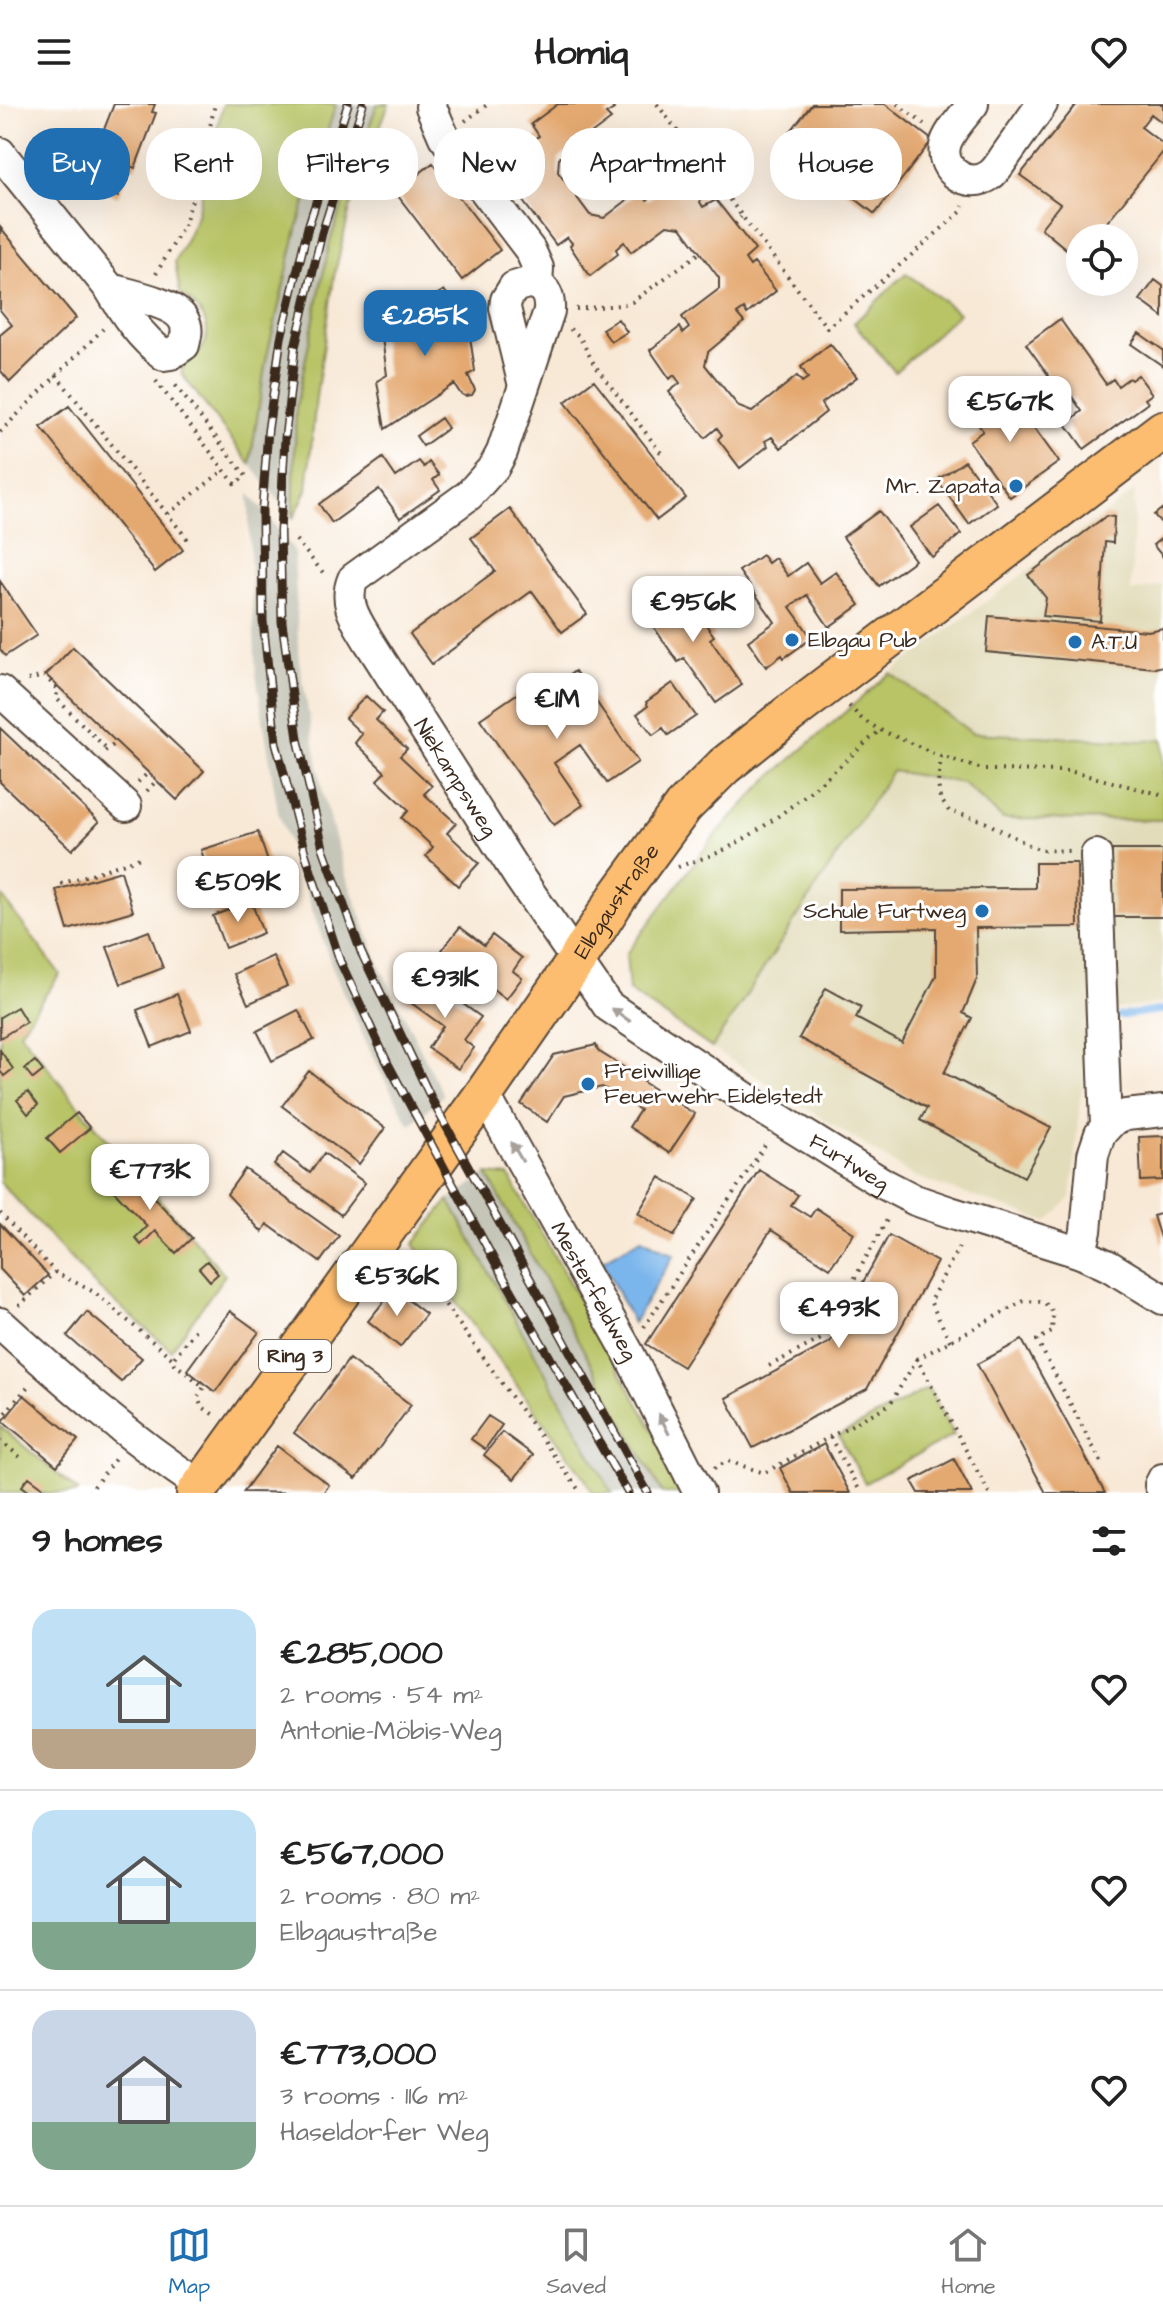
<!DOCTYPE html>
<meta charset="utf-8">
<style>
body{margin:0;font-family:"Architects Daughter",sans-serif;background:#f2f2f2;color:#222;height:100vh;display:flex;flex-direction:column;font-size:30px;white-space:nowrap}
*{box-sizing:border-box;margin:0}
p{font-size:26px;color:#767676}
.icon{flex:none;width:44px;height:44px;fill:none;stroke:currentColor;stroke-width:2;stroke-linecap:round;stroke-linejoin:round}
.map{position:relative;height:1389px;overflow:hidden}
.panel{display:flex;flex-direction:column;background:#fff;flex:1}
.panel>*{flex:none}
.top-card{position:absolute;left:24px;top:24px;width:1116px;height:72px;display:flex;gap:16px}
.buttons{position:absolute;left:1066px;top:120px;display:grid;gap:16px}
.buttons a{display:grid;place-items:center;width:72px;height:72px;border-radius:50%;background:#fff;box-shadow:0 8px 32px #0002;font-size:40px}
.price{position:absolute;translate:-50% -68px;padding:0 18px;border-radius:16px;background:#fff;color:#222;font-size:26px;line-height:52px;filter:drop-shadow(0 2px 4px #0008)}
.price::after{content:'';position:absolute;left:50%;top:48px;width:24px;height:18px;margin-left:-12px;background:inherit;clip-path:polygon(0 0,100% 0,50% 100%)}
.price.on{background:#1f6fb2;color:#fff}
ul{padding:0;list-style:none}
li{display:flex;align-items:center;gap:24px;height:200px;padding:0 32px}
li+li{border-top:2px solid #e0e0e0}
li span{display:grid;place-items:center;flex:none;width:224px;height:160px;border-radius:24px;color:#555}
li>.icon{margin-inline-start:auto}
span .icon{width:96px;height:96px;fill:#fffc;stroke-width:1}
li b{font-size:34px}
h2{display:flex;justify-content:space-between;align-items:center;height:96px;padding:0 32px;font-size:34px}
.tag{padding:0 28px;border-radius:32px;background:#fff;box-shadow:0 8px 32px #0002;font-size:28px;line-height:72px}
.tag.on{background:#1f6fb2;color:#fff}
header{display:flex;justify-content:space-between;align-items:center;height:104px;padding:0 32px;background:#fff;font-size:36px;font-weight:700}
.dock{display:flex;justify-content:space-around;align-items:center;height:112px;border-top:2px solid #e0e0e0;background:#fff;font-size:22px;color:#767676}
.dock a{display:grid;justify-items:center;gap:4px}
.dock .on{color:#1f6fb2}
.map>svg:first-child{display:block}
</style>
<header><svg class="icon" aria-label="menu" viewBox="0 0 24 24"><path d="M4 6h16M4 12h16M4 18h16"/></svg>Homiq<svg class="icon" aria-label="heart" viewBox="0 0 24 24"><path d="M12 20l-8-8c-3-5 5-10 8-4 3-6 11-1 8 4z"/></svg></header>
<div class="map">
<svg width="1163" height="1389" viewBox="0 0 1163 1389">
<rect width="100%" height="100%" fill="#fff"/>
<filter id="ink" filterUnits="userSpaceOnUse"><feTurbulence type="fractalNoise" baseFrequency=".0125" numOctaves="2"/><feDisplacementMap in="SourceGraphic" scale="16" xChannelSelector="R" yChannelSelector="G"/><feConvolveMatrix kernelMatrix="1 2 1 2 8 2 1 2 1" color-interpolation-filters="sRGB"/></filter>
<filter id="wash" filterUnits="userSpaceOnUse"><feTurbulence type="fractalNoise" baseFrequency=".006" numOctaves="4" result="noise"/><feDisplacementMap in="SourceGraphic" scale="32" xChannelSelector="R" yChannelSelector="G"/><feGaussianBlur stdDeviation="1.8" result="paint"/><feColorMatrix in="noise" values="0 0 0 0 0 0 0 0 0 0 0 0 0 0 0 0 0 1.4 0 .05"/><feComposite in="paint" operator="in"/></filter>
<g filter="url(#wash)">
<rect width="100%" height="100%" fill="#f8e9d7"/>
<path fill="#e2dcba" d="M1135,387L1131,488L1163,481V635L1143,637L972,629L890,569Z
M892,667L963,679L1003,715L1163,716V899L1098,908L1080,994L1071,1094L1047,1118L913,1072L712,944Z"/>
<path fill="#c5c5b8" d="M336,0H377L330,137L303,268L296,303L293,415L250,360L266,256L297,125Z
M249,389L294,446L299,556L323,690L346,772L380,862L443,991L410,1021L377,962L334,868L278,708L256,570L249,429Z
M487,1070L662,1389H612L449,1096Z"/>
<path fill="#b8c466" stroke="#7a7742" stroke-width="2" d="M223,0H336L297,125L266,256L250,360L181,269C183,258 196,255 202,245C216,222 198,201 180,189L175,158L196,114Z
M377,0H389L354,88L334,173L316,293L307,386L293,415L296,303L303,268L330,137Z
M906,169L959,209L895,268L854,219Z
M890,569L972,629L1143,637L1163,635V716L1003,715L963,679L892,667L712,944L629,887L626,850L713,734L766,677Z
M0,790L60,870L20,928L81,1005L225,1171L171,1246L96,1182L0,1078Z
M487,1070L509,1072L689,1389H662Z
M449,1096L612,1389H593L586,1376L414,1140Z
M928,1284L954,1331L865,1379L839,1332Z
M0,1322L78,1387L77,1389H0Z"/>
<path fill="#7ab6ec" stroke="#5a7085" stroke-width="2" d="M642,1134L674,1151L633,1219L602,1157Z"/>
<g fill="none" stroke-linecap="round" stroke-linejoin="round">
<path stroke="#7ab6ec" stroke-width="7" d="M1120,912L1163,906"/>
</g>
<g id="blocks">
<path fill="#e4a971" d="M114,0H155L152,8L156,9L135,64L130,62L118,93L83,79Z
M558,0H609L614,5L606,10L611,15L559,54L558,68L590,111L604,114L639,87L647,96L653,92L650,87L681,65L703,93L700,98L703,103L716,96L755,146L745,155L750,162L754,159L776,187L747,210L744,205L737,210L744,218L708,248L705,261L739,303L752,308L797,272L802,278L808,274L801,263L830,240L857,273L821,300L826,308L781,344L772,333L765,337L768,342L740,364L718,335L722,331L717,324L705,334L669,288L680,279L674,271L670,275L650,246L680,223L683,229L689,224L682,213L719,185V174L681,123L667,121L631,148L624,138L616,145L618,150L590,172L570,142L572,139L567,133L556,141L522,96L532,88L527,80L521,84L501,55L531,32L533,36L539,32L531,20Z
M812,0H885L932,36L875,110L799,51L807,41L790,28Z
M1077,0H1163V19L1151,10L1141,23L1163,40V48L1099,128L1091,134H1080V142L1071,149L1041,124L1060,100L1020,71Z
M433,59L500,146L462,176L395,88Z
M0,123L76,214L10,278L0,266V231L12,221L0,206Z
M1155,176L1163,182V213L1140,196Z
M444,186L468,219L475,267L468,271L475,286L472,291L465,292L460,289L454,280L385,325L377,277L387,271L381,226Z
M618,215L627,228L611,238L602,225Z
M1060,215L1106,280L1113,275L1118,282L1129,274L1131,276L1138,271L1152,290L1145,295L1148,299L1084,345L1066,320L1082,307L1072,293L1067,297L1026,240Z
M1139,229L1163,246V262L1131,240Z
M594,276L686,394L657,416L565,298Z
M1005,284L1059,358L1010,393L969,337L983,327L970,309Z
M69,302L183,446L155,468L41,323Z
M441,314L448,324L423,342L416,332Z
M383,354L396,373L419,357L424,363L429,358L439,371L433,376L440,386L400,414L379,385L332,419L319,400Z
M965,357L997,400L969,420L937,376Z
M939,402L961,430L932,453L910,423Z
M1163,404V421L1154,411Z
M510,405L587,510L562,528L532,487L432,560L410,530L495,467L471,434Z
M879,407L915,456L879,482L843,433Z
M1106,412L1114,413L1113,439L1105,438L1100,517L1043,512L1046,494L1028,471Z
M1163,433V453L1153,441Z
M762,451L768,459L775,454L788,472L806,459L820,479L836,468L860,501L829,523L807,491L790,503L812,534L784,554L782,551L766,563L748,537L775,518L739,467Z
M0,477L37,531L5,552L0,545Z
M680,484L714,532L710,535L742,581L716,599L684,554L678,558L644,509Z
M989,512L1148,527L1163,524V562L1155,564L986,548Z
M73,543L204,667L177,696L46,571Z
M575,567L638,658L607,679L580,641L554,659L583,701L554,721L480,615L521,587L530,599Z
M673,579L696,612L668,631L663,624L653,631L637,610L648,602L646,598Z
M366,592L383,608L376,616L407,645L400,652L432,682L424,690L456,719L447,729L479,759L458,782L426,752L433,743L402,714L409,706L377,676L385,668L355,639L362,630L345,614Z
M0,624L99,718L72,746L0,678Z
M258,728L270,764L237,774L236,769L211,777L201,746Z
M1112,746H1163V813H1112Z
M1035,759H1077L1078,823L976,824L977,875L963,909L972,914L944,969L1051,1024L1024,1073L920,1016L927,1004L799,934L826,884L861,903L856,914L902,939L936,872V824L839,826V785L1035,784Z
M121,767L133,807L68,826L56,786Z
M251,797L263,829L225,844L213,812Z
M460,823L484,841L492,831L522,854L513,867L522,874L506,895L442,846Z
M149,827L163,864L121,880L107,843Z
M273,852L287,882L248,900L234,870Z
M420,869L481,913L464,936L474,944L458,965L428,944L443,922L403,893Z
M177,890L191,927L152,943L137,906Z
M17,903L26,918L0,934V913Z
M298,906L314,936L272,957L257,927Z
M596,941L598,947L644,976L643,978L695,1010L669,1049L629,1023L640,1006L602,983L564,992L547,1018L521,1000L554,951Z
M0,946L13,965L4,972L0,967Z
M35,957L43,967L33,975L25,965Z
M309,967L385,1024L359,1060L282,1002Z
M28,988L38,1001L28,1010L17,996Z
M77,1009L90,1024L60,1049L47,1034Z
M1163,1032V1076L1141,1077L1139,1033Z
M283,1049L310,1069L324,1049L365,1079L341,1111L274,1061Z
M125,1063L192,1134L176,1149L155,1127L141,1141L135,1134L147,1122L114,1087L120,1081L113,1074Z
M245,1065L339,1132L320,1158L267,1120L262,1128L227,1090Z
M759,1066L798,1091L791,1101L810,1113L816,1104L854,1129L830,1164L771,1126L683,1263L646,1240Z
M660,1073L697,1095L674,1132L638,1109Z
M1163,1109V1140H1162L1153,1112Z
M0,1120L48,1171L25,1192L0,1165Z
M889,1131L937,1158L867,1285L753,1344L726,1294L830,1238Z
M207,1157L218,1170L210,1177L199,1164Z
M394,1185L426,1210L400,1243L368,1217Z
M230,1207L259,1228L215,1288L187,1266Z
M87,1208L142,1254L121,1278L67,1232Z
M1022,1236L1105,1389H1046L977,1260Z
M349,1255L411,1301L356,1375L294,1329Z
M24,1291L78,1336L57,1362L3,1317Z
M488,1312L502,1321L485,1345L471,1335Z
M502,1328L533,1351L514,1375L484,1351Z
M824,1340L850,1389H793L780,1364Z
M277,1342L329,1381L323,1389L243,1388Z
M954,1355L972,1389H919L912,1377Z
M29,1373L44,1384L40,1389H31L22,1382Z"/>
</g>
</g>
<g filter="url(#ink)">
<use href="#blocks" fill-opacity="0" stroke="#57473a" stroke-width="2"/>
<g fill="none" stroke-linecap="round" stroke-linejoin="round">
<g stroke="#57473a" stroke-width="34">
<g id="minor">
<path d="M973,0C964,12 948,28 945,42C940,67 969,86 990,71C997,66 1001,58 1006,51C1018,34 1030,17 1042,0"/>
<path d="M431,3L444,33L530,146L538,164L537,181"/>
<path d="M0,49L110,185C125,210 140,233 164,251L171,250L184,241C186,232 189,224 183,215C174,199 128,190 110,185"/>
<path id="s1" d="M524,282L549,207C550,192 545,183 531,178L514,183L506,196L505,204L524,282L502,348L494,363L469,391L353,475C343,499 356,516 368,536L519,773L608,902L750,997L884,1080L915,1096L950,1108L1081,1149L1109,1162L1163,1195"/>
<path d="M0,587L126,702"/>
<path d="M1096,751L1106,1022"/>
<path id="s2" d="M484,990L628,1248L699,1389"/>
<path d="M1081,1149L1086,1127L1093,1051L1100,1030L1113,1016L1126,1011L1163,1007"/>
<path d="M0,1219C64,1277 129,1334 201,1382"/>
<path d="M1160,1381L1163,1375"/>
</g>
</g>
<g stroke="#57473a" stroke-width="42">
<g id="major">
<path id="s3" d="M196,1389L484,990L577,856L618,792L683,703L724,662L789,610L1163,326"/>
</g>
</g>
<path stroke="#57473a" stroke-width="4" stroke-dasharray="2 6" stroke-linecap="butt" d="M657,0L827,224L961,108L963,102
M897,0L924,20
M465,17L488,0
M735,120L741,113
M156,170L184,122L198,77L215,0
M576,205L620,201L632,198L701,148
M570,225L579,232L594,260L661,349
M56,271L189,437
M156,277L235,380L246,372L172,277
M0,328L103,225
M168,410L224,366
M296,436L325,471
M28,576L44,572L58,585L56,594L107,645
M849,602L862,615L880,626L941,652L985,666L1069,667L1163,691
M105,647L116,639
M941,652L938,679L940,694L949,707L983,717L1033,743L1042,746L1072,747
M138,678L148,669
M147,687L156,677
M678,763C693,757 710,753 724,746C782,716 832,669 880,626
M61,780L143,753
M0,1109L55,1168L94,1188L173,1255
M408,1149L581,1389
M19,1202L55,1168
M644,1223L768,1037
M195,1226L173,1255L175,1260L204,1283L198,1293L201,1302L214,1311
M950,1237L930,1197L961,1139
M769,1262L821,1235L888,1114
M0,1315L30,1280
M830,1333L861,1389
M0,1336L20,1353
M714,1364L728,1357L764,1369L890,1300L917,1255
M89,1389L115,1355
M989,1389L917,1255L1024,1197L1044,1198L1053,1208L1052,1228L1037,1236L1102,1360"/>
<use href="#minor" stroke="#fff" stroke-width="30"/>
<use href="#major" stroke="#fcbd6f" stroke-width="38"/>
<g stroke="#3b2a1e" stroke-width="9">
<path id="rail" d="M348,0L308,123L281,234L268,326L262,406L263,517L276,639L305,749L340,857L388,960L495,1158L628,1389
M363,0L322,129L295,243L285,334L280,428L282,518L298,635L323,744L361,848L434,1000L648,1389"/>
</g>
<use href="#rail" stroke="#fff" stroke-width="6" stroke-dasharray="18" stroke-linecap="butt"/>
</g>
<defs><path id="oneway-solid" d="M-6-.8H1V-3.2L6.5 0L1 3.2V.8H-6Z" transform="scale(2)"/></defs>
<g fill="#a79f9a">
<use href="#oneway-solid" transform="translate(621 911) rotate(-145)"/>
<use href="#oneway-solid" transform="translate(517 1048) rotate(-120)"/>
<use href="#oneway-solid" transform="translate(664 1320) rotate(-116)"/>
</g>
</g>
<g fill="#1f6fb2" stroke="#fff" stroke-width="3">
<circle cx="1016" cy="382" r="8"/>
<circle cx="792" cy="536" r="8"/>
<circle cx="1075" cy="538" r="8"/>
<circle cx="982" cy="807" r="8"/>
<circle cx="588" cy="980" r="8"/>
</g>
<g text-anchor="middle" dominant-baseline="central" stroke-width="6" stroke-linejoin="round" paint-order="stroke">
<rect fill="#fff" stroke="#766a62" stroke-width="2" x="259" y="1236" width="72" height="32" rx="6"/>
<g font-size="20" font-weight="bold" fill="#3b2a1e">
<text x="295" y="1252">Ring 3</text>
</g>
<g font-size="22" fill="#3b2a1e" stroke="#fff" text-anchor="start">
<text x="1000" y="382" text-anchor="end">Mr. Zapata</text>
<text x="808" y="536">Elbgau Pub</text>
<text x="1091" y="538">A.T.U</text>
<text x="966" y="807" text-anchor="end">Schule Furtweg</text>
<text x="604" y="967">Freiwillige<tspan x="604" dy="25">Feuerwehr Eidelstedt</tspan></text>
</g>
<g font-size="22" fill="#3b2a1e" stroke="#fff">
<text stroke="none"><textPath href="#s1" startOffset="734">Niekampsweg</textPath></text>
<text stroke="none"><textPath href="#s3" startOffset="726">Elbgaustraße</textPath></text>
<text stroke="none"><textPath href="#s1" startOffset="1296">Furtweg</textPath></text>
<text stroke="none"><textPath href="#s2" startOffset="226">Mesterfeldweg</textPath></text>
</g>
</g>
</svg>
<div class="buttons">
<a><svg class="icon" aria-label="locate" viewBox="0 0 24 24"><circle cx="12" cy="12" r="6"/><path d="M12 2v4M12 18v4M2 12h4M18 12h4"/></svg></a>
</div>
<b class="price on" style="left:425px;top:254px">€285K</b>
<b class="price" style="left:1010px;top:340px">€567K</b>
<b class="price" style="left:693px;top:540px">€956K</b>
<b class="price" style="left:557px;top:637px">€1M</b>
<b class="price" style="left:238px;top:820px">€509K</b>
<b class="price" style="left:445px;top:916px">€931K</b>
<b class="price" style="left:150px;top:1108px">€773K</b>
<b class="price" style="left:397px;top:1214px">€536K</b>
<b class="price" style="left:839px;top:1246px">€493K</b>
<div class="top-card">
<a class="tag on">Buy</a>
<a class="tag">Rent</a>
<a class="tag">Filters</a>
<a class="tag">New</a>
<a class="tag">Apartment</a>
<a class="tag">House</a>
</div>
</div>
<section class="panel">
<h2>9 homes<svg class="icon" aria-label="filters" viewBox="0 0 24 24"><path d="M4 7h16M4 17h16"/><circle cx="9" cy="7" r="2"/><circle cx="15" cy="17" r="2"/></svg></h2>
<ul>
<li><span style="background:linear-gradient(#bfe0f5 75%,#b9a48a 0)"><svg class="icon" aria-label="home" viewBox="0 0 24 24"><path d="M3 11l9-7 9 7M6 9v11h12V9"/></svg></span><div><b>€285,000</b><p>2 rooms · 54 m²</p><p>Antonie-Möbis-Weg</p></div><svg class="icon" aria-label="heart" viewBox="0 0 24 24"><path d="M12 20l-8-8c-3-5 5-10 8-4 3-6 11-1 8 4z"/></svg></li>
<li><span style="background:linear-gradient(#bfe0f5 70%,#7fa58c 0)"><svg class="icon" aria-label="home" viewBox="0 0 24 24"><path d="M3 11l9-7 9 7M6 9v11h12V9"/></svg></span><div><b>€567,000</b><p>2 rooms · 80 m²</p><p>Elbgaustraße</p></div><svg class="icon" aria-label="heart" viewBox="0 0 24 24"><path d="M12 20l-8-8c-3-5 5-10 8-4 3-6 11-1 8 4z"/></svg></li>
<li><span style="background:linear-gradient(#c9d6e8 70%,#7fa58c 0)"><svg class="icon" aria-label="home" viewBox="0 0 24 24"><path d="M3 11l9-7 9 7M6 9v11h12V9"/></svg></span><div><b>€773,000</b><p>3 rooms · 116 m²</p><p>Haseldorfer Weg</p></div><svg class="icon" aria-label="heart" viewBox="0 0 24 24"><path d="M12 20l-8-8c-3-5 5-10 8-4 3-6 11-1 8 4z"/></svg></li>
</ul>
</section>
<nav class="dock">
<a class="on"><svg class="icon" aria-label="map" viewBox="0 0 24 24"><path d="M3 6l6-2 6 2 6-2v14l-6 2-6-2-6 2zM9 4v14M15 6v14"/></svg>Map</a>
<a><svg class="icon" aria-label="saved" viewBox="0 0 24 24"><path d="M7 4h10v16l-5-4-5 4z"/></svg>Saved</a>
<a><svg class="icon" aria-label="home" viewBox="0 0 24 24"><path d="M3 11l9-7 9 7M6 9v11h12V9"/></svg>Home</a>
</nav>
